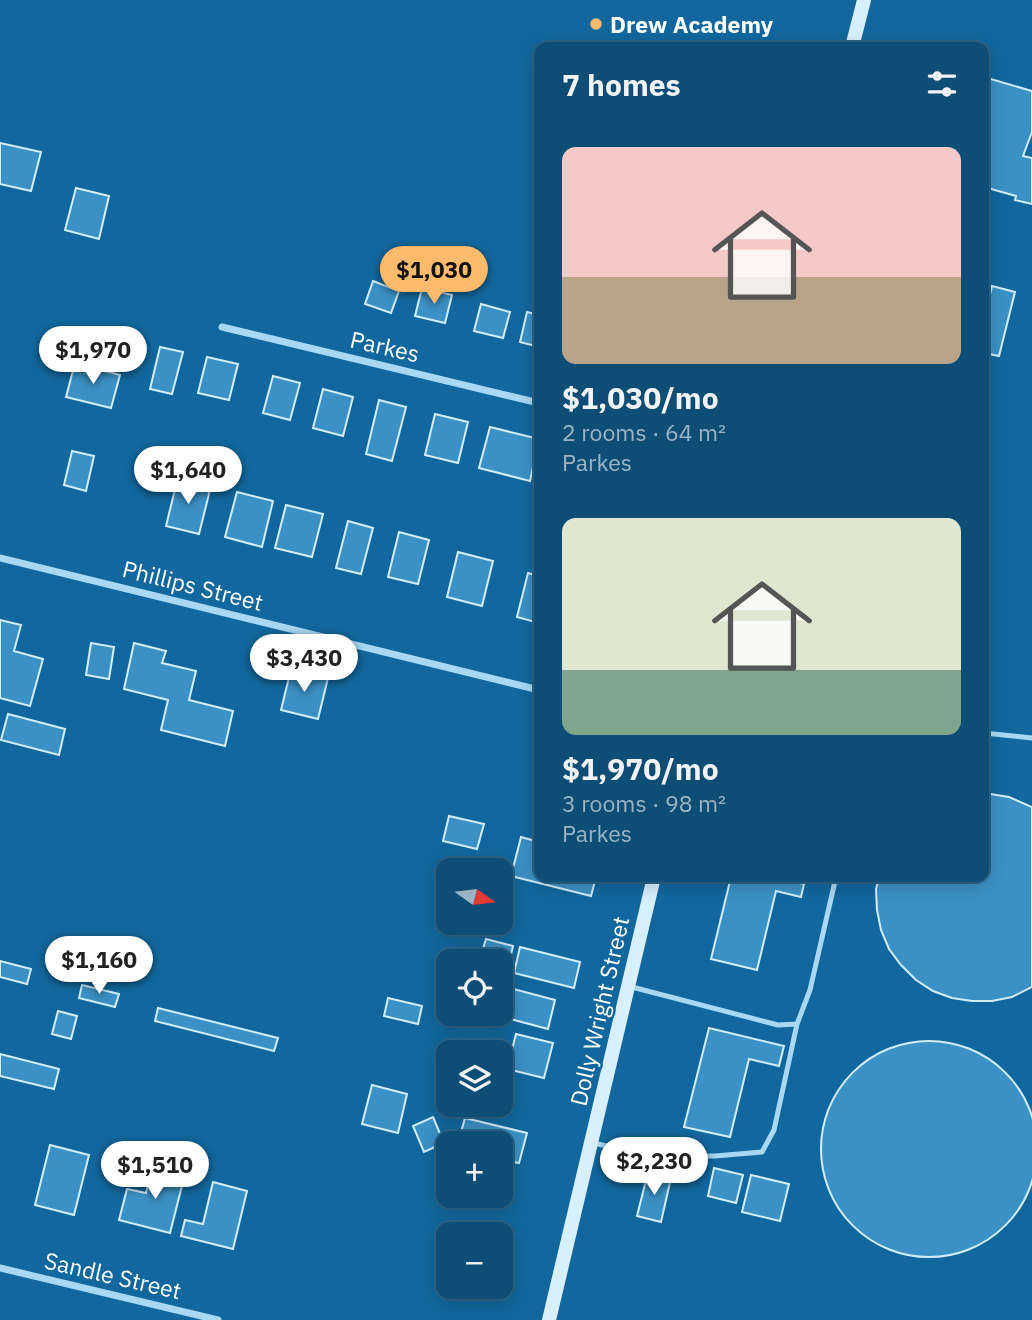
<!DOCTYPE html>
<meta charset="utf-8">
<style>
body{margin:0;font-family:"IBM Plex Sans",sans-serif;background:#17557b;color:#f1f3f6;height:100vh;display:flex;flex-direction:column;font-size:26px;white-space:nowrap}
*{box-sizing:border-box;margin:0}
p{font-size:23px;color:#9bb4c5}
.icon{flex:none;width:38px;height:38px;fill:none;stroke:currentColor;stroke-width:2;stroke-linecap:round;stroke-linejoin:round}
.map{position:relative;flex:1;overflow:hidden}
.panel{position:absolute;left:534px;top:42px;width:455px;height:840px;display:flex;flex-direction:column;background:#0e4e76;border-radius:14px;box-shadow:0 4px 18px #0003,0 0 0 2px #2e6588}
.panel>*{flex:none}
.needle{width:46px;rotate:104deg}
.controls{position:absolute;left:436px;top:858px;display:grid;gap:14px}
.controls a{display:grid;place-items:center;width:77px;height:77px;border-radius:14px;background:#0e4e76;box-shadow:0 4px 18px #0003,0 0 0 2px #2e6588;font-size:35px}
.price{position:absolute;translate:-50% -60px;padding:0 16px;border-radius:24px;background:#fff;color:#222;font-size:23px;line-height:46px;filter:drop-shadow(0 2px 4px #0008)}
.price::after{content:'';position:absolute;left:50%;top:42px;width:21px;height:16px;margin-left:-10px;background:inherit;clip-path:polygon(0 0,100% 0,50% 100%)}
.price.on{background:#ffba6c;color:#111}
ul{padding:0;list-style:none}
li{display:grid;align-content:center;gap:14px;height:371px;padding:0 28px}
li span{display:grid;place-items:center;height:217px;border-radius:14px;color:#555}
li>.icon{margin-inline-start:auto}
span .icon{width:126px;height:126px;fill:#fffc;stroke-width:1}
li b{font-size:30px}
h2{display:flex;justify-content:space-between;align-items:center;height:84px;padding:0 28px;font-size:30px}
.map>svg:first-child{display:block}
</style>
<div class="map">
<svg width="1032" height="1320" viewBox="0 0 1032 1320">
<rect width="100%" height="100%" fill="#12689e"/>
<path fill="#3b91c5" stroke="#d1edfe" stroke-width="2" d="M984,77L1032,91V132L1023,156L1032,158V204L1015,200L1016,196L984,187Z
M0,143L41,152L31,191L0,184Z
M76,188L109,196L99,239L65,230Z
M373,281L399,291L391,313L365,304Z
M992,286L1015,292L999,356L984,353V320Z
M422,288L452,295L445,323L415,316Z
M481,304L510,312L503,338L474,331Z
M527,312L539,315V347L520,342Z
M160,347L183,352L172,394L150,389Z
M207,357L238,364L229,400L198,393Z
M75,363L120,375L111,408L66,397Z
M273,376L300,383L290,420L263,413Z
M323,389L353,397L343,436L313,428Z
M379,400L406,407L392,461L366,454Z
M435,414L468,422L458,463L425,455Z
M490,427L539,439L530,481L479,468Z
M72,451L94,456L86,491L64,485Z
M178,477L211,486L199,534L166,526Z
M237,492L273,501L262,547L225,537Z
M286,505L323,514L312,557L275,548Z
M348,521L373,528L361,574L336,568Z
M399,532L429,540L418,584L388,577Z
M458,552L493,561L482,606L447,597Z
M528,573L539,576V623L517,617Z
M0,620L21,625L14,651L43,659L30,706L0,698Z
M91,643L114,647L109,679L86,675Z
M134,643L166,651L162,663L196,671L189,700L233,711L225,746L161,730L168,700L124,689Z
M291,669L328,678L318,719L281,710Z
M8,714L65,729L59,755L1,740Z
M984,793L1009,797L1032,807V987L1012,997L992,1001H972L952,998L933,991L916,980L901,965L889,949L881,930L877,910L876,889L879,877H984Z
M449,816L484,824L477,849L443,841Z
M521,837L539,842V877H596L591,896L511,876Z
M731,877H772L804,884L801,897L776,891L757,970L711,959Z
M486,939L513,946L510,959L482,952Z
M520,947L580,962L574,988L514,973Z
M0,961L31,969L27,984L0,977Z
M82,985L119,994L115,1007L79,998Z
M506,987L555,1000L548,1029L499,1016Z
M388,998L422,1006L418,1024L384,1016Z
M158,1008L278,1038L274,1051L155,1021Z
M58,1011L77,1016L71,1039L52,1034Z
M709,1028L784,1046L779,1066L749,1059L730,1137L684,1127Z
M516,1034L553,1043L544,1078L507,1069Z
M821 1149a108 108 0 1 1 216 0a108 108 0 1 1-216 0Z
M0,1054L59,1069L54,1089L0,1076Z
M372,1085L407,1094L398,1133L362,1124Z
M433,1117L444,1143L424,1152L413,1126Z
M465,1118L527,1133L519,1163L508,1161L502,1187L500,1143H458Z
M50,1145L89,1155L74,1215L35,1205Z
M152,1166L185,1174L170,1233L119,1220L127,1189L146,1193Z
M714,1168L743,1175L736,1203L708,1196Z
M648,1172L671,1178L661,1222L637,1216Z
M751,1175L789,1184L780,1221L742,1212Z
M213,1182L247,1191L233,1249L181,1236L185,1220L203,1224Z"/>
<g fill="none" stroke-linecap="round" stroke-linejoin="round">
<path stroke="#a8d8f4" stroke-width="5" d="M984,733L1032,738
M628,986L778,1025L797,1024L810,990L836,877
M594,1143L646,1156H715L762,1152L774,1130L797,1024"/>
<path stroke="#a8d8f4" stroke-width="7" d="M222,327L539,403
M0,558L539,690
M0,1268L218,1320"/>
<path stroke="#d8effd" stroke-width="14" d="M852,47L864,0
M549,1320L654,877"/>
</g>
<circle fill="#ffba6c" stroke="#12689e" stroke-width="2.5" cx="596" cy="24" r="7"/>
<g text-anchor="middle" dominant-baseline="central" stroke-width="5" stroke-linejoin="round" paint-order="stroke">
<g font-size="23" font-weight="bold" fill="#fff" stroke="#12689e" text-anchor="start">
<text x="610" y="24">Drew Academy</text>
</g>
<g font-size="23" fill="#fff" stroke="#12689e">
<text transform="translate(385 346) rotate(13)">Parkes</text>
<text transform="translate(193 585) rotate(14)">Phillips Street</text>
<text transform="translate(599 1011) rotate(-77)">Dolly Wright Street</text>
<text transform="translate(113 1275) rotate(13)">Sandle Street</text>
</g>
</g>
</svg>
<div class="controls">
<a><svg class="needle" viewBox="-14 -14 28 28"><path d="M0-13l5 13h-10z" fill="#e53935"/><path d="M0 13l5-13h-10z" fill="#9bb4c5"/></svg></a>
<a><svg class="icon" aria-label="locate" viewBox="0 0 24 24"><circle cx="12" cy="12" r="6"/><path d="M12 2v4M12 18v4M2 12h4M18 12h4"/></svg></a>
<a><svg class="icon" aria-label="layers" viewBox="0 0 24 24"><path d="M12 4l9 5-9 5-9-5zM3 14l9 5 9-5"/></svg></a>
<a>+</a>
<a>−</a>
</div>
<b class="price on" style="left:434px;top:306px">$1,030</b>
<b class="price" style="left:93px;top:386px">$1,970</b>
<b class="price" style="left:188px;top:506px">$1,640</b>
<b class="price" style="left:304px;top:694px">$3,430</b>
<b class="price" style="left:99px;top:996px">$1,160</b>
<b class="price" style="left:654px;top:1197px">$2,230</b>
<b class="price" style="left:155px;top:1201px">$1,510</b>
<section class="panel">
<h2>7 homes<svg class="icon" aria-label="filters" viewBox="0 0 24 24"><path d="M4 7h16M4 17h16"/><circle cx="9" cy="7" r="2"/><circle cx="15" cy="17" r="2"/></svg></h2>
<ul>
<li><span style="background:linear-gradient(#f6c9c9 60%,#b9a48a 0)"><svg class="icon" aria-label="home" viewBox="0 0 24 24"><path d="M3 11l9-7 9 7M6 9v11h12V9"/></svg></span><div><b>$1,030/mo</b><p>2 rooms · 64 m²</p><p>Parkes</p></div></li>
<li><span style="background:linear-gradient(#dfe7d0 70%,#7fa58c 0)"><svg class="icon" aria-label="home" viewBox="0 0 24 24"><path d="M3 11l9-7 9 7M6 9v11h12V9"/></svg></span><div><b>$1,970/mo</b><p>3 rooms · 98 m²</p><p>Parkes</p></div></li>
</ul>
</section>
</div>
